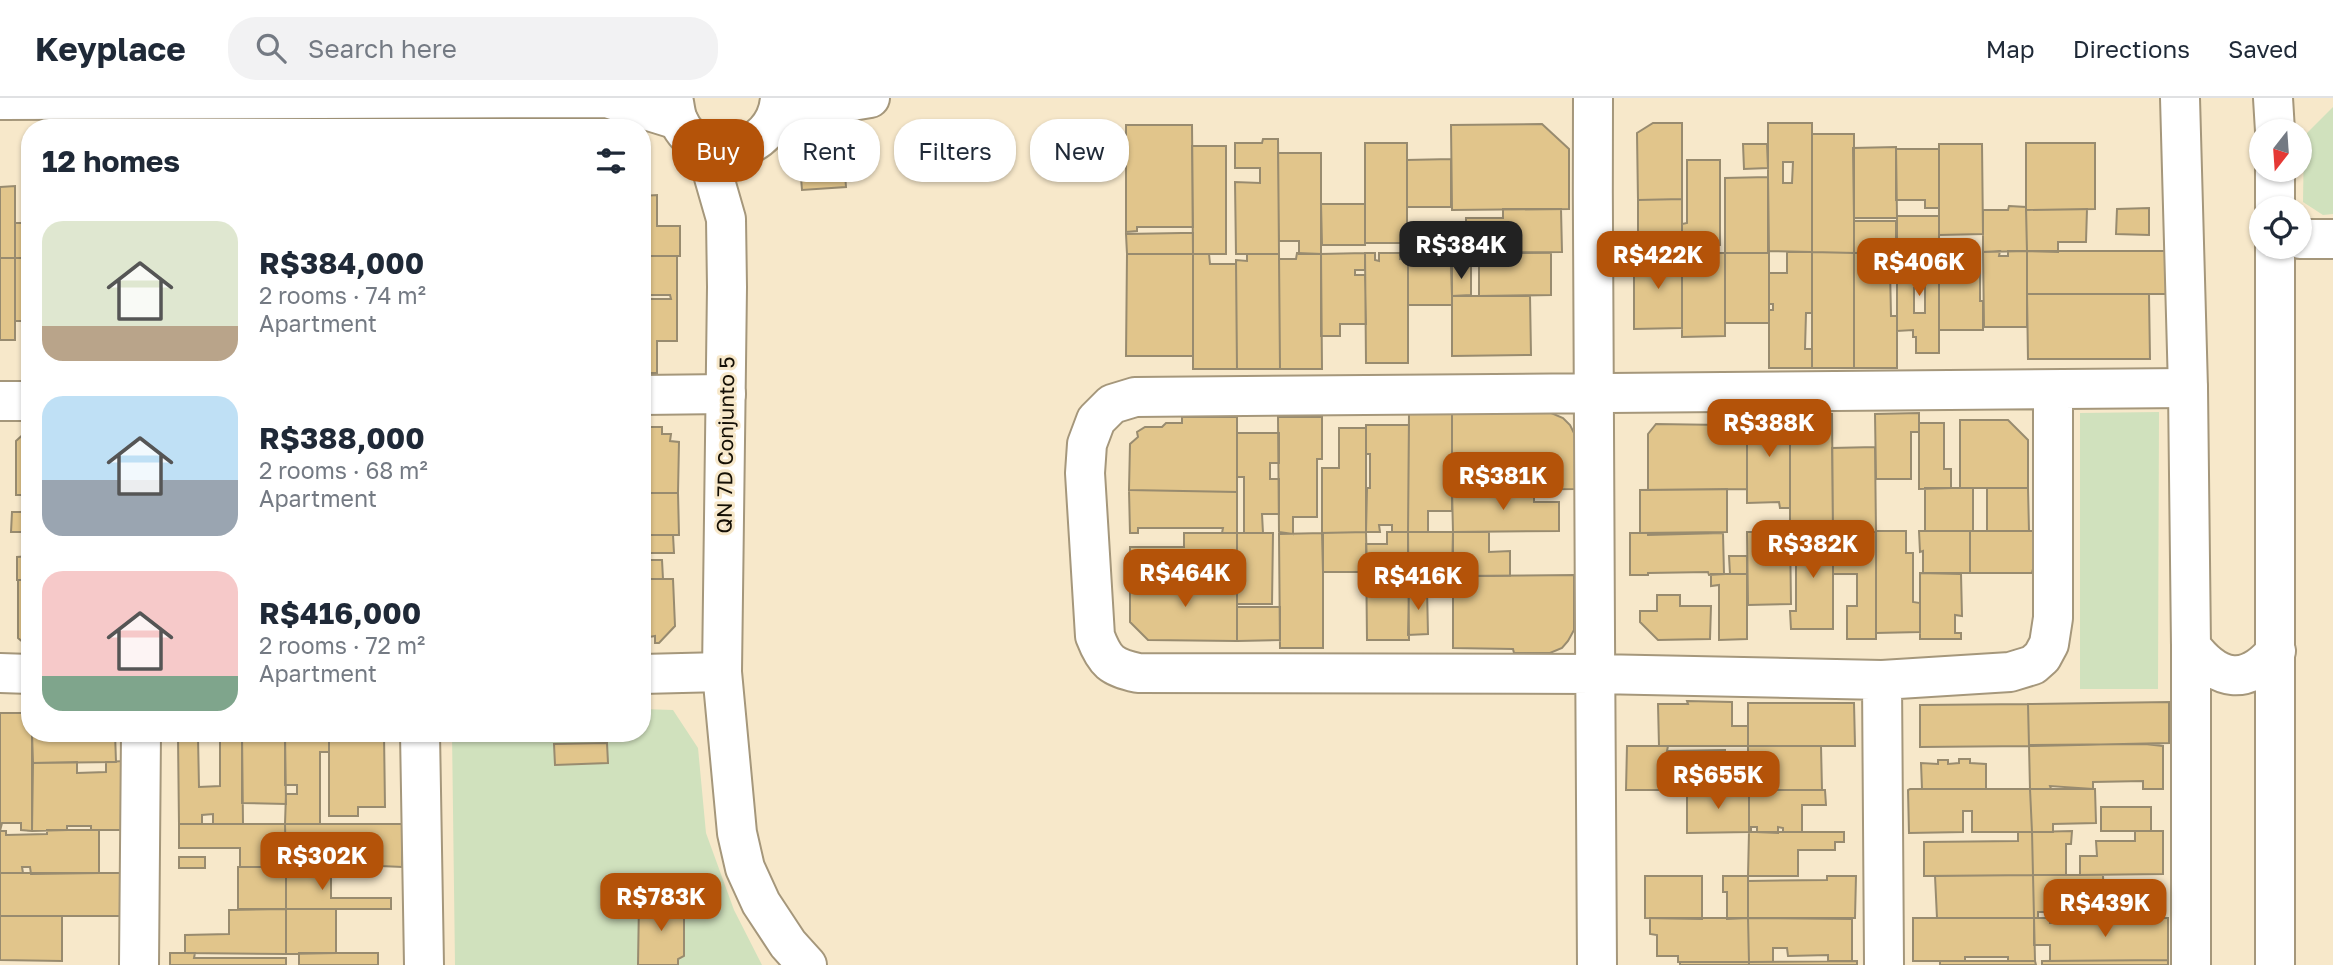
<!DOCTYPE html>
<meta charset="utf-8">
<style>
body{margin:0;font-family:"Golos Text",sans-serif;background:#f2f2f3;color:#1f2937;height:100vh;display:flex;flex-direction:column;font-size:26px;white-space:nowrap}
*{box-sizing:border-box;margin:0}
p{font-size:23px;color:#747a83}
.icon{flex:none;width:38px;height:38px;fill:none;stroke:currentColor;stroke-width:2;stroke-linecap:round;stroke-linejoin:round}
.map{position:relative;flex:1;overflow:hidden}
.details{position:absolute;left:21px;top:21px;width:630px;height:623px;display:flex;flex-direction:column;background:#fff;border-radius:28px;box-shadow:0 2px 5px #0004}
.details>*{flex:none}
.top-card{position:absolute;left:672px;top:21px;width:665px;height:63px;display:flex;gap:14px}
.needle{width:46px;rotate:197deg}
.controls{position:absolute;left:2249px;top:21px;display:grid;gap:14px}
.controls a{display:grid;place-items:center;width:63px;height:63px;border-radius:50%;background:#fff;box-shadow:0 2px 5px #0004;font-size:35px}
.price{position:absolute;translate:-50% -60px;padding:0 16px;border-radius:14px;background:#b45309;color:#fff;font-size:23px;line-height:46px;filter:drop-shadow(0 2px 4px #0008)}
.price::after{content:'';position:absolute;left:50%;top:42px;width:21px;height:16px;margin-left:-10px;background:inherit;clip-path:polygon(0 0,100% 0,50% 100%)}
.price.current{background:#222;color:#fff}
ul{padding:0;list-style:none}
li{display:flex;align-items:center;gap:21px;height:175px;padding:0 21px}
li span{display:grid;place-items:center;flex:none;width:196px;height:140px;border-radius:21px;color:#555}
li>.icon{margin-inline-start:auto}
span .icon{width:84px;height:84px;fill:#fffc;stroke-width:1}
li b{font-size:30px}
h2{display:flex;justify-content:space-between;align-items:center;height:84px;padding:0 21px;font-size:30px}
.chip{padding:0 24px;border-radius:28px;background:#fff;box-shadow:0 2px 5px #0004;font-size:24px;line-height:63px}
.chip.current{background:#b45309;color:#fff}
header{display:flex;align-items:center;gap:42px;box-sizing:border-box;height:98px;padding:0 35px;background:#fff;border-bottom:2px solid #e0e1e3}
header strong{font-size:33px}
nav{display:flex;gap:38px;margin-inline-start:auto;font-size:24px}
.search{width:490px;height:63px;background:#f2f2f3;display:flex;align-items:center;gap:18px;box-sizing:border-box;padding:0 24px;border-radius:28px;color:#747a83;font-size:26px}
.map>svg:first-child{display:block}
</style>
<header>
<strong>Keyplace</strong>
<div class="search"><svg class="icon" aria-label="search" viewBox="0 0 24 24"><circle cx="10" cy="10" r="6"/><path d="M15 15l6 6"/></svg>Search here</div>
<nav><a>Map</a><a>Directions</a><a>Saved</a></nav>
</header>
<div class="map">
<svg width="2333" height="867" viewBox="0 0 2333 867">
<rect width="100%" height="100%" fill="#f7e8ca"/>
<path fill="#d0e1bd" d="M2333,9V116L2323,117L2303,104L2304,38Z
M2159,314L2158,591H2080V315Z
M642,611L673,612L698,650L706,735L734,812L762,867H455L452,635H642Z"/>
<path fill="#e1c58b" stroke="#988b6f" stroke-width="2" fill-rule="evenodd" d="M1653,25H1682V101L1638,102L1637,35Z
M1768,25H1812V154L1768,153ZM1783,64H1793L1792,85H1783Z
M1542,26L1569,51V111L1452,112L1451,27Z
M1126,27H1192L1193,129H1137V133L1126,134Z
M1812,36H1854V155L1812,154Z
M1263,41H1278L1279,156H1236L1235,84L1260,85V70H1235V45H1262Z
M1365,45H1407V145H1365Z
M2026,45H2095V111L2026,112Z
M1743,46H1767L1768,70L1744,71Z
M1939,46H1982L1983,136L1939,137Z
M1192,48H1226V156H1193Z
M1896,49L1897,120H1854L1853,50Z
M843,51L846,89L802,92L799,54Z
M1896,51H1939V110H1925V102H1896Z
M1278,55H1321V156H1299V143H1279Z
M1451,61V109H1407V62Z
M1687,62H1720V147H1682V126L1687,125Z
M1768,79L1769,155H1725V80Z
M15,88V160H0V89Z
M657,97V128H680V158H642V98Z
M1682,101V155H1638V102Z
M1321,106H1365V147H1322Z
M2009,108L2026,109L2027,153L1983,154V112H2008Z
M2149,110V137L2116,136L2117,111Z
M1503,111H1561L1562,154L1452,155V128H1466V120H1503Z
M2087,111L2086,144H2058V154L2027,153L2026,112Z
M1897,118H1939V153H1897Z
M1854,123H1896V154L1854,155Z
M15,125H30V160H15Z
M1182,135H1193V156H1127L1126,136Z
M1897,153H1939V255H1916V239H1913V232L1897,233ZM1925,189V215H1914V190Z
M2000,153L1999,158H2008V153H2027V229H1984L1983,154Z
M2027,153H2167L2168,196H2027Z
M1787,154H1812V215H1806L1805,251H1812V270H1769V212H1773V206H1769V175H1787Z
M1812,154L1854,155V270H1812Z
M1896,154V171H1890L1891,218H1897V270H1854V155Z
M1297,155L1321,156L1322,271H1280L1279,161H1296Z
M1365,155V172H1355V177H1365L1366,226H1340V238H1321V156Z
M1365,155H1375V162L1379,163V155H1400V161H1408V265H1366Z
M1408,155H1423V164H1428V155H1452V207H1408Z
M1499,155H1551V197L1479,198V161H1499Z
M1634,155H1682V230L1634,231Z
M1682,155H1725V238L1682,239Z
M1725,155H1769V225H1725Z
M1127,156H1193V258H1126Z
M1193,156H1209L1210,166H1236L1237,271H1193Z
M1247,156H1279L1280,271H1237L1236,162L1247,163Z
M645,158H677V243H657V275H642V201H671L670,197H642V166H645Z
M0,160H15V242H0Z
M15,160H30V223H15Z
M1939,160H1980V203H1983V232H1939Z
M1451,168H1471V197L1452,198Z
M2027,196H2149L2150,261H2028Z
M1452,198H1530L1531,257L1452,258Z
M1452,314H1549L1563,320L1570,327L1575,337V391L1452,392Z
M1919,315V334H1911V381H1876L1875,316Z
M1409,316H1452V413H1428V434H1408Z
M1723,316H1747V391L1648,392V336L1656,326L1723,327Z
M1747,316H1790V410H1780L1779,404L1747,405Z
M1790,316H1832L1833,433L1790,434Z
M1182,319H1237V394L1129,392L1130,346L1138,339L1137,334L1145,329H1162L1166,325H1182Z
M1278,319H1322V361H1317V419H1293V436L1279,434Z
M1960,322H2008L2028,342V390H1960Z
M1919,325H1944V371H1951V390L1919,391Z
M1366,327H1409L1408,434H1392V427H1379L1380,434H1366L1367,390H1370V356H1366Z
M642,329H662V336H671L670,343L679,344L678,395H642Z
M1339,330H1366V434L1322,435V370H1339Z
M28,332H30V397H16V343Z
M1237,335H1279V365H1270V381H1279V416H1262L1263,435H1244V379H1237Z
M1875,349L1876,434H1833L1832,350Z
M1925,390H1973V433H1925Z
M1987,390H2028L2029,433H1987Z
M1534,391V404H1559V433L1453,434L1452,392Z
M1727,391V434L1640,435V392Z
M1129,392L1237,394V435H1222L1223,430H1138V435H1130Z
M642,395H678L679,437H642Z
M12,414H30V434H11Z
M1833,433V531H1791L1790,513H1796V461H1790V434Z
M1876,433H1906V455H1913V504L1920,505V534L1876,535Z
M1919,433H1970V475H1923V453L1920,454Z
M1970,433H2039L2038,471H2033L2032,475H1970Z
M1366,434L1367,474H1323L1322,435Z
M1387,434H1408L1409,542H1367L1366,446H1387Z
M1408,434H1453L1452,477L1408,478Z
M1453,434H1489V454L1510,453V478H1453Z
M1747,434H1790L1791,506L1748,507Z
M1833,434H1876V541H1847V508H1857V476H1833Z
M1184,435H1237V478H1191V466H1186V479H1130V449H1184Z
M1237,435H1273L1272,506H1237Z
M1323,435V550H1280L1279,436Z
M1630,435H1648V437L1723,435L1724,476L1709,477L1708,474L1648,475V477H1630Z
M642,437H673L674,455H642Z
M30,458V482H17V459Z
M1729,458H1747V476H1730Z
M642,462H662L663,481H642Z
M1920,475L1961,476L1962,518L1955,517V535H1961V541H1920Z
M1711,476H1747V541L1719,542V487L1711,488Z
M1574,477V532L1568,543L1562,550L1550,555H1514L1513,551L1453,550V478Z
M1191,478H1237V543L1148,542L1130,524V479H1159V487H1191Z
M642,481H673L675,528L659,545H655V538L643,540L642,545Z
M18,482H30V550L18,540Z
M1409,490H1427L1428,536L1408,537Z
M1657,497H1680V508H1711L1710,541L1658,542L1640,524V513H1657Z
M1237,509H1280V542L1237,543Z
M1687,603L1732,604V628H1748V648H1659L1658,606H1688Z
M2169,604V645L2029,648L2028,606Z
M1748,605H1854L1855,648H1748Z
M2028,606L2029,648L1920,649V607Z
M0,615H30V635H32V733L21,732V725H2L0,733Z
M32,635H115L116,664L33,665Z
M220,635H242L243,726H213V716L202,717V726H179L178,639H198L199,689L220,688Z
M242,635H285L286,706L242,705Z
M285,635H329V654H320V726H285L286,696H297V687H285Z
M329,635L384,636L385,709H358V718H329Z
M607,645L608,665L555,667L554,646Z
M2145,646L2163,648V691H2143V683L2093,684V691L2050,688L2051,691H2030L2029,647Z
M1627,648H1668L1667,653L1725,652V656H1748V692H1626Z
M1748,648H1821L1822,692H1748Z
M1959,661H1970V665L1986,666V691H1922L1921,665L1938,666V662H1948V666L1959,665Z
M124,663L125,732H91V728H67V732L32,733L33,665L77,664V675L106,674V664Z
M1910,691H2030L2032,734H1972V713H1963V734L1909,735L1908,692Z
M2030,691H2095L2096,725L2053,726V734H2032Z
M1687,692H1749V734L1687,735Z
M1749,692H1825L1826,707H1802V734H1783V730L1778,729V735L1757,734V729H1751V734H1749Z
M2101,709H2151V733H2101Z
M179,726H285L286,769H240V750H179Z
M285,726H402V769L381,768V760L308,761V769H286Z
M47,732H99V775L31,776L30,769H22L23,775H0V733H6V737L47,736Z
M2072,733L2071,746H2066V777H2033L2032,734Z
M2135,733H2163V776L2080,777V758H2097L2096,743H2135Z
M1749,734H1844V744H1835V752H1798V778H1748Z
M2018,734H2032L2033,777L1924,778V744L2018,743Z
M179,759H205V770H179Z
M238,769H286V811H238Z
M286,769H331V800H391V811H286Z
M0,775H125V818H0Z
M2033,777L2034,820H1937L1935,778Z
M2033,777H2103L2104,814H2038V820H2034Z
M1645,778H1702V821L1645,820Z
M1723,778H1748V820L1727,821V794H1723Z
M1827,778H1856L1855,820H1748V783L1827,782Z
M639,804H684V858L678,861V867H638Z
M286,811V856L185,855V837L229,836V812Z
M286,811H336V855L286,856Z
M0,818H62V863L0,862Z
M1650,820H1748L1749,864H1678V858H1657V837L1650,836Z
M1748,820L1852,821V863H1828V857L1788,858L1787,850H1773V864H1749Z
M1913,820H2034L2035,863H2008V859H1965V863H1913Z
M2034,820H2050V825H2097V820H2168V862L2050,863V847H2034Z
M170,855H195L194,860H286V867H170Z
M299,855H378V867H299Z
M2168,862V867H2042V863Z
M1857,863V867H1749V864Z
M1940,863H2035L2036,867H1940Z
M1680,864H1749V867H1680Z"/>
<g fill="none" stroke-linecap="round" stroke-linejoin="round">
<g stroke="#a5977b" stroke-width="42">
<path id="minor" d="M1593,0C1592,289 1596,578 1597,867
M0,2L607,0L678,22
M779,15L870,0
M2300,141H2333
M2053,292V520L2049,546L2042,559L2033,567L2010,574L1882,582L1596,576L1138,575C1111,569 1105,564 1095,538L1085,375L1087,346L1096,322L1112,306L1135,299L2188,290
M642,297L726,296
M0,303H30
M0,575L30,576
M642,576L722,574
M1882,582L1884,867
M420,635L424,867
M139,867L141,635"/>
</g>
<g stroke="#a5977b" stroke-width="42">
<path id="tertiary" d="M673,0C675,7 675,15 678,22C700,72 776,56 780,0
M705,48L726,121L727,189L722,574L737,735L745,770L761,805L788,846L807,867"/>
</g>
<g stroke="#a5977b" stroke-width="42">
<path id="secondary" d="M2180,0L2188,290L2191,548V867
M2273,0L2275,33
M2275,72V110
M2191,548C2218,583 2246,589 2276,553
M2275,867V149"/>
</g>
<use href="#minor" stroke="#fff" stroke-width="38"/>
<use href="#tertiary" stroke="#fff" stroke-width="38"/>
<use href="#secondary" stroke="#fff" stroke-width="38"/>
</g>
<g text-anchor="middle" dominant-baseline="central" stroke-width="6" stroke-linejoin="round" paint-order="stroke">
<g font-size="21" fill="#140f05" stroke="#f7e8ca">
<text transform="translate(725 347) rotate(-89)">QN 7D Conjunto 5</text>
</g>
</g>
</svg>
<div class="controls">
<a><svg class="needle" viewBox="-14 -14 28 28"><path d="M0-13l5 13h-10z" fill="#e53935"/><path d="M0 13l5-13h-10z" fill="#747a83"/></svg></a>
<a><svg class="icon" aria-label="locate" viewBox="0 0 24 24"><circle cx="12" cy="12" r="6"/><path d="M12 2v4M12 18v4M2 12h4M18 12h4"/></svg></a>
</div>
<b class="price current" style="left:1461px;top:183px">R$384K</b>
<b class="price" style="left:1658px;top:193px">R$422K</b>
<b class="price" style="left:1919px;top:200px">R$406K</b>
<b class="price" style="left:1769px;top:361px">R$388K</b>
<b class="price" style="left:1503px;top:414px">R$381K</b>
<b class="price" style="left:1813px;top:482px">R$382K</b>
<b class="price" style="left:1185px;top:511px">R$464K</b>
<b class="price" style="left:1418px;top:514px">R$416K</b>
<b class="price" style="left:1718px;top:713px">R$655K</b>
<b class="price" style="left:322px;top:794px">R$302K</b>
<b class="price" style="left:661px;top:835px">R$783K</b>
<b class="price" style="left:2105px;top:841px">R$439K</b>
<div class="top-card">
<a class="chip current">Buy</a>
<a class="chip">Rent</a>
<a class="chip">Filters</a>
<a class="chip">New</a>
</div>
<section class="details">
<h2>12 homes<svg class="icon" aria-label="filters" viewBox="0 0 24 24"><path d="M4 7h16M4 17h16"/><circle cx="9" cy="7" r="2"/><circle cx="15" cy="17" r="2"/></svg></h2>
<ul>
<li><span style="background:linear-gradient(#dfe7d0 75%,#b9a48a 0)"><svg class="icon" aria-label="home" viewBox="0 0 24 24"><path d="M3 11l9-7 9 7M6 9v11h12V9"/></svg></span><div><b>R$384,000</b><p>2 rooms · 74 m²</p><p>Apartment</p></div></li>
<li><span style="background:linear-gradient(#bfe0f5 60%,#9aa5b1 0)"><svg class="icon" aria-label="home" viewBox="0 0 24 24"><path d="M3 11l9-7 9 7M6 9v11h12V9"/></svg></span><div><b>R$388,000</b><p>2 rooms · 68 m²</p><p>Apartment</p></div></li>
<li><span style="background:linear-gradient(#f6c9c9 75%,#7fa58c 0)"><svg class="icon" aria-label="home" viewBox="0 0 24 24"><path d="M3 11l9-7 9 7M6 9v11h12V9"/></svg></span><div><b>R$416,000</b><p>2 rooms · 72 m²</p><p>Apartment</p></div></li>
</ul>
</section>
</div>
